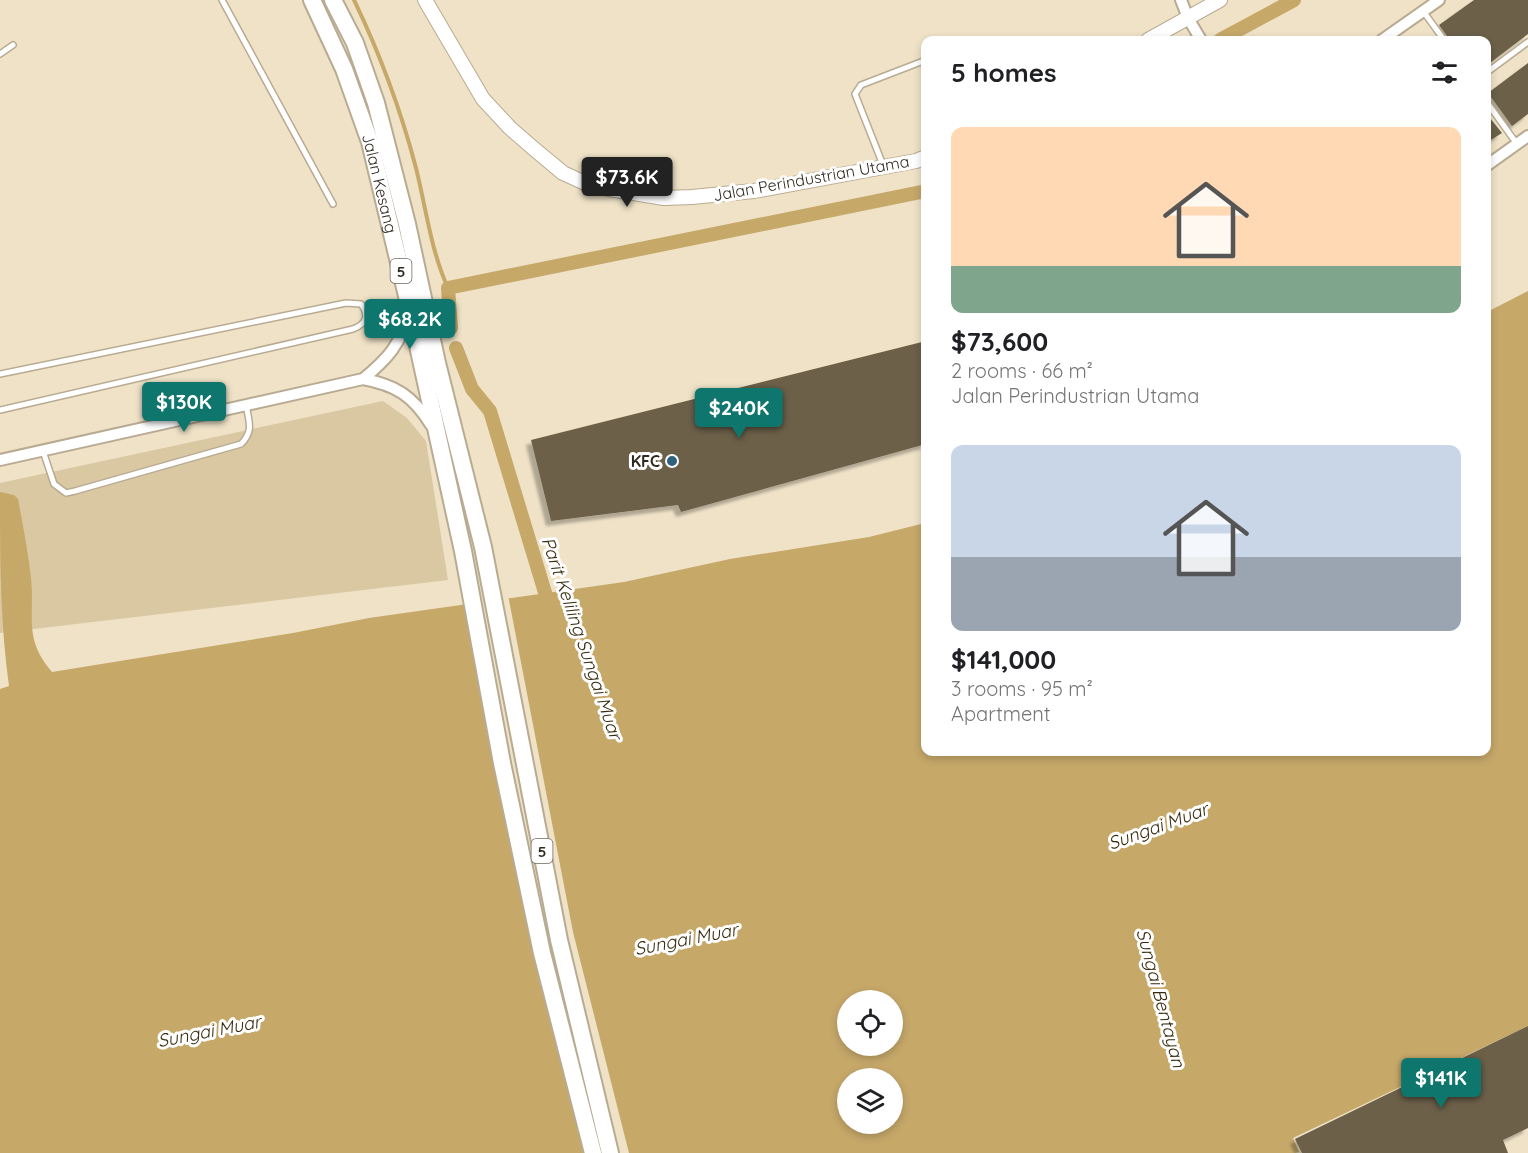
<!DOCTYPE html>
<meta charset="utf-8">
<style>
body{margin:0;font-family:Quicksand,sans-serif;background:#f6f6f6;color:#202124;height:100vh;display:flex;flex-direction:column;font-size:22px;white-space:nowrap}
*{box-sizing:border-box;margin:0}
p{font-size:20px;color:#757577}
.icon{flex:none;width:33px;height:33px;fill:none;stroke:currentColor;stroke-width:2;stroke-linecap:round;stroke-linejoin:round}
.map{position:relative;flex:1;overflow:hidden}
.panel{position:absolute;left:921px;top:36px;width:570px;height:720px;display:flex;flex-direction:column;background:#fff;border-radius:12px;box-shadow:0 3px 9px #0003}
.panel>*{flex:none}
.buttons{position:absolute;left:837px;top:990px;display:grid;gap:12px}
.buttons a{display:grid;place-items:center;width:66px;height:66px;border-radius:50%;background:#fff;box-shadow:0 3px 9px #0003;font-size:30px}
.price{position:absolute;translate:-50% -51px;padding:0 14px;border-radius:6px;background:#0f766e;color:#fff;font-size:20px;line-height:39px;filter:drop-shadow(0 2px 3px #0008)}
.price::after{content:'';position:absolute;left:50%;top:36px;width:18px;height:14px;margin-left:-9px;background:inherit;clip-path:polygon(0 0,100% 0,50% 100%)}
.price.active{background:#222;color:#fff}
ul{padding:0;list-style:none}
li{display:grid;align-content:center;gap:12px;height:318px;padding:0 30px}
li span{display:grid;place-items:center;height:186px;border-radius:12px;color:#555}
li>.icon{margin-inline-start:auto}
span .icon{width:108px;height:108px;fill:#fffc;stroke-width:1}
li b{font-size:26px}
h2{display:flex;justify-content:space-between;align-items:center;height:72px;padding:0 30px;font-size:26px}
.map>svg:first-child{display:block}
</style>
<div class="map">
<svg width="1528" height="1153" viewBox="0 0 1528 1153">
<defs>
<filter id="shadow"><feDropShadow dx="-5" dy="5" stdDeviation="1.5" flood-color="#0004"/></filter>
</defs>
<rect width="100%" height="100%" fill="#efe2c7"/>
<path fill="#dac8a2" d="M383,401L407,418L426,441L448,580L0,633V483Z"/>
<path fill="#c6a869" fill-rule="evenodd" d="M1528,291V1026L1293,1138L1299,1152L1295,1153H0V689L9,686C0,621 0,557 0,492L14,495L18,499C23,525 28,552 31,578C35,618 23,638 52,672L293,633L369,618L624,582L730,559L869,537L925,523L926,752H1486L1487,312ZM848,1000H892V1046H848ZM848,1078H892V1124H848Z"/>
<path fill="#efe2c7" d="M508,595L573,932L629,1153H586L465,602Z"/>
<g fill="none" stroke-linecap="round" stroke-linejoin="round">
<path stroke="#c6a869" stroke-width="4" d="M354,0C380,54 401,111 416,168C426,208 431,251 448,288"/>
<path stroke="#c6a869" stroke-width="14" d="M1220,40L1294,0
M451,328L448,288L926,191
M456,348L472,389L490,411L550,609"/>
</g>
<path fill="#6c6049" filter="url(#shadow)" d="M1474,0H1528V34L1486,66V40H1450L1439,25Z
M1528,63V114L1512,126L1488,93Z
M1486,113L1502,133L1486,143Z
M926,341V444L681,512L678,505L551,521L531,440Z
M1528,1026V1128L1503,1140L1508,1153H1302L1295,1139Z"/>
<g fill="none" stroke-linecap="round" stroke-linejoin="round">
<g stroke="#b8ab92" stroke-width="8">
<path id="service" d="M222,0L333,204
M1423,11L1444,40
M0,54L13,45
M1486,73L1528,42
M1486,101L1517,144
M883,165L855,94L861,85L926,60
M0,374L346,303L361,304C370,316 366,324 353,329L0,410
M43,451L54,484L66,493L75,491L241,444C254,431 249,422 246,405"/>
</g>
<g stroke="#b8ab92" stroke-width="14">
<path id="minor" d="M1181,0L1188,18L1201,40
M1382,40L1439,0
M1486,166L1528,136
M363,379C385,361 405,342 406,311
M0,460L363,379C396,385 413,396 431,425"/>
</g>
<g stroke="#b8ab92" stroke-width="16">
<path id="tertiary" d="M425,0L483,99L510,128L533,148L563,173L585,183L609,189L664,198L692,197L754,191L916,161L926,157
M1148,40L1220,0"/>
</g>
<g stroke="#b8ab92" stroke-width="20">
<g id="primary">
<path id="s1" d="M312,0L344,69L370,142L407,296L463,551L502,763L542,953L593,1153"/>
<path d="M333,0L355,43L376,103L407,224L437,363L483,547L559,940L610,1153"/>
</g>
</g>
<use href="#service" stroke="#fff" stroke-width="5"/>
<use href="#minor" stroke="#fff" stroke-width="10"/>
<use href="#tertiary" stroke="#fff" stroke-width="14"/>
<use href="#primary" stroke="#fff" stroke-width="16"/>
</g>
<circle fill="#2e627f" stroke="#fff" stroke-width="2" cx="672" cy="461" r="6"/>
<g text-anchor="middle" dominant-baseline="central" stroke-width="6" stroke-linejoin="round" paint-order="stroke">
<g fill="#fff" stroke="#6d6962" stroke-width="1.5">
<rect x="390.5" y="259" width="21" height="24" rx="4.5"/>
<rect x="531.5" y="839" width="21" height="24" rx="4.5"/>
</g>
<g font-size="15" font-weight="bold" fill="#2e291f">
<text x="401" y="271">5</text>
<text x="542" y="851">5</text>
</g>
<g font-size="16" fill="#2e291f" stroke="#fff">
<text transform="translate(811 178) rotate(-10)">Jalan Perindustrian Utama</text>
<text stroke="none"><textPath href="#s1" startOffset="196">Jalan Kesang</textPath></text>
</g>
<g font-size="16" font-weight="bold" fill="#2e291f" stroke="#fff" text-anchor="end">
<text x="660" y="461">KFC</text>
</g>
<g font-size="18" font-style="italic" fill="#372a0d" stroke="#fff">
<text transform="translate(582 638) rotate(71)">Parit Keliling Sungai Muar</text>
<text transform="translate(1158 826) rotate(-20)">Sungai Muar</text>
<text transform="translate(686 939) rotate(-11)">Sungai Muar</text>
<text transform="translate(1161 998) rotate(75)">Sungai Bentayan</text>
<text transform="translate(209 1031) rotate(-11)">Sungai Muar</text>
</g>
</g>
</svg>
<div class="buttons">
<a><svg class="icon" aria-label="locate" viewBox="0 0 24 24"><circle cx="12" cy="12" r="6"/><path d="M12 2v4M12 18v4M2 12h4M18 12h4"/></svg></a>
<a><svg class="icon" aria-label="layers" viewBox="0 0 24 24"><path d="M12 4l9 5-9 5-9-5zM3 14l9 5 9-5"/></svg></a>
</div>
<b class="price active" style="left:627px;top:208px">$73.6K</b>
<b class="price" style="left:410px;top:350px">$68.2K</b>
<b class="price" style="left:184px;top:433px">$130K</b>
<b class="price" style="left:739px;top:439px">$240K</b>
<b class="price" style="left:1441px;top:1109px">$141K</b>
<section class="panel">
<h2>5 homes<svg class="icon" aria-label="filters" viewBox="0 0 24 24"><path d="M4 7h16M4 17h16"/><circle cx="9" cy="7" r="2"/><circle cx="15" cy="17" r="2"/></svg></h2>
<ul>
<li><span style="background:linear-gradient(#ffd9b3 75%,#7fa58c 0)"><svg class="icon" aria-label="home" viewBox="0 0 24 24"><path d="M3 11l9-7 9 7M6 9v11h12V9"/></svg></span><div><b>$73,600</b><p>2 rooms · 66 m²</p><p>Jalan Perindustrian Utama</p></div></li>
<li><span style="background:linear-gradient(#c9d6e8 60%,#9aa5b1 0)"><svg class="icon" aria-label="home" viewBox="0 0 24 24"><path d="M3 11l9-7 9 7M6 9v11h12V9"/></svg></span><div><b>$141,000</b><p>3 rooms · 95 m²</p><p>Apartment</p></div></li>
</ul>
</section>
</div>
